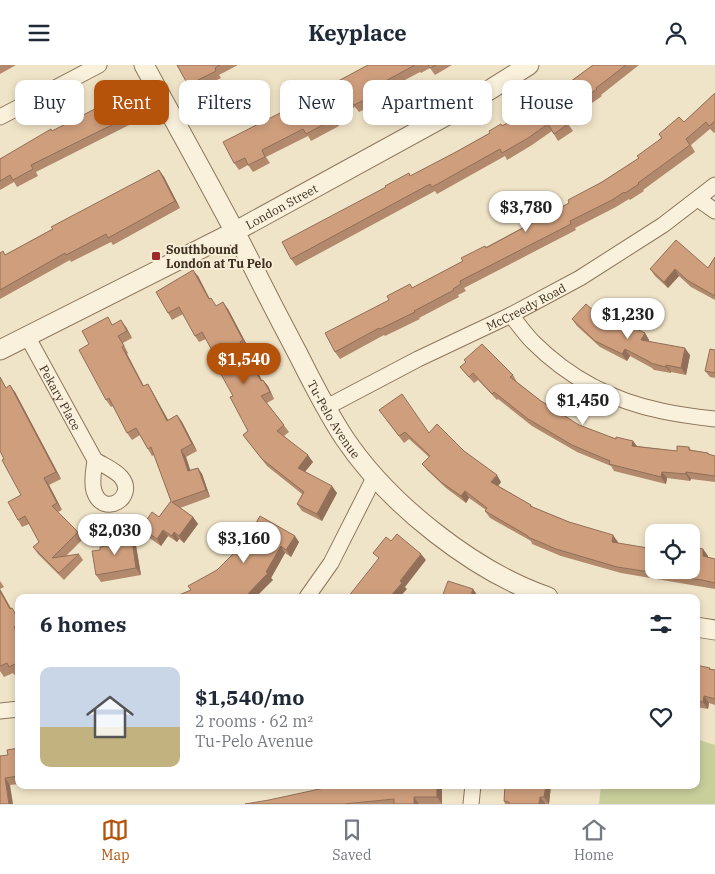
<!DOCTYPE html>
<meta charset="utf-8">
<style>
body{margin:0;font-family:"IBM Plex Serif",serif;background:#f6f6f7;color:#1f2937;height:100vh;display:flex;flex-direction:column;font-size:19px;white-space:nowrap}
*{box-sizing:border-box;margin:0}
p{font-size:16px;color:#747a83}
.icon{flex:none;width:28px;height:28px;fill:none;stroke:currentColor;stroke-width:2;stroke-linecap:round;stroke-linejoin:round}
.map{position:relative;flex:1;overflow:hidden}
.panel{position:absolute;left:15px;top:529px;width:685px;height:195px;display:flex;flex-direction:column;background:#fff;border-radius:10px;box-shadow:0 2px 8px #0003}
.panel>*{flex:none}
.hud{position:absolute;left:15px;top:15px;width:685px;height:45px;display:flex;gap:10px}
.controls{position:absolute;left:645px;top:459px;display:grid;gap:10px}
.controls a{display:grid;place-items:center;width:55px;height:55px;border-radius:10px;background:#fff;box-shadow:0 2px 8px #0003;font-size:25px}
.price{position:absolute;translate:-50% -42px;padding:0 11px;border-radius:18px;background:#fff;color:#222;font-size:16px;line-height:32px;filter:drop-shadow(0 1px 2px #0008)}
.price::after{content:'';position:absolute;left:50%;top:30px;width:15px;height:11px;margin-left:-8px;background:inherit;clip-path:polygon(0 0,100% 0,50% 100%)}
.price.on{background:#b45309;color:#fff}
ul{padding:0;list-style:none}
li{display:flex;align-items:center;gap:15px;height:125px;padding:0 25px}
li+li{border-top:1px solid #e0e1e3}
li span{display:grid;place-items:center;flex:none;width:140px;height:100px;border-radius:10px;color:#555}
li>.icon{margin-inline-start:auto}
span .icon{width:60px;height:60px;fill:#fffc;stroke-width:1}
li b{font-size:21px}
h2{display:flex;justify-content:space-between;align-items:center;height:60px;padding:0 25px;font-size:21px}
.tag{padding:0 18px;border-radius:10px;background:#fff;box-shadow:0 2px 8px #0003;font-size:18px;line-height:45px}
.tag.on{background:#b45309;color:#fff}
header{display:flex;justify-content:space-between;align-items:center;height:65px;padding:0 25px;background:#fff;font-size:22px;font-weight:700}
.tab-bar{display:flex;justify-content:space-around;align-items:center;height:70px;border-top:1px solid #e0e1e3;background:#fff;font-size:14px;color:#747a83}
.tab-bar a{display:grid;justify-items:center;gap:2px}
.tab-bar .on{color:#b45309}
.map>svg:first-child{display:block}
</style>
<header><svg class="icon" aria-label="menu" viewBox="0 0 24 24"><path d="M4 6h16M4 12h16M4 18h16"/></svg>Keyplace<svg class="icon" aria-label="person" viewBox="0 0 24 24"><circle cx="12" cy="8" r="4"/><path d="M4 21q1-7 8-7t8 7"/></svg></header>
<div class="map">
<svg width="715" height="739" viewBox="0 0 715 739">
<rect width="100%" height="100%" fill="#f0e4c8"/>
<path fill="#c9cf9b" d="M696,674L715,680V739H599L601,720H696Z"/>
<g fill="none" stroke-linecap="round" stroke-linejoin="round">
<g stroke="#8d765c" stroke-width="17">
<g id="minor">
<path d="M0,52L99,0"/>
<path d="M698,134L715,146"/>
<path d="M511,250C518,259 525,269 533,277C569,313 613,336 662,346C680,350 697,352 715,354"/>
<path id="s1" d="M27,271L95,395C94,405 91,416 94,426C103,454 138,432 121,412C115,405 103,400 95,395"/>
<path id="s2" d="M325,343L418,294L511,250L580,213L663,160L715,120"/>
<path d="M307,532L331,498L375,411"/>
<path d="M0,646L19,644"/>
<path d="M471,739L473,720"/>
</g>
</g>
<g stroke="#8d765c" stroke-width="21">
<g id="tertiary">
<path id="s3" d="M144,0C178,63 214,126 247,190C264,224 281,257 299,291C313,319 327,347 345,374C389,439 473,506 548,532"/>
<path id="s4" d="M0,285L234,167L464,41L529,0"/>
<path d="M696,562L715,565"/>
</g>
</g>
<use href="#minor" stroke="#faf1dc" stroke-width="15"/>
<use href="#tertiary" stroke="#faf1dc" stroke-width="19"/>
</g>
<path fill="#b2896c" d="M0,0H16L0,9Z
M177,0H238L219,10L221,13L193,27L188,20Z
M368,0H452L435,10L430,3L421,8L420,7L371,33L375,39L359,47L355,42L334,53L339,61L311,76L308,71L266,92L270,98L253,107L248,100L239,105L234,98L284,46L289,53L310,41L328,23Z
M593,0H639L601,30L602,31L566,56L573,66L558,76L552,66L532,80L507,95L505,91L437,129L435,126L296,201L291,194L386,122L411,111L456,87L527,47Z
M715,28V67L714,68L710,64L691,80L695,87L643,125L644,126L630,135L629,134L616,142L575,163L576,165L464,223L466,226L458,230L459,232L419,253L420,254L385,271L384,270L340,294L335,287L389,235L463,196L486,182L569,138L639,93L661,73L659,69L684,57Z
M124,29L128,35L139,55L36,107L38,111L17,122L14,117L0,125V94Z
M159,105L164,112L180,143L113,180L111,177L71,197L70,195L0,234V188L5,190Z
M715,192V235L691,222L679,211L668,223L655,211L650,204L708,203Z
M198,211L210,234L216,241L228,244L248,282L245,284L262,315L268,321L274,334L267,338L289,367L284,371L313,397L305,407L337,428L322,456L302,446L297,439L302,429L267,401L243,370L248,366L220,300L206,274L199,277L195,271L183,249L172,255L168,248Z
M572,254L615,264L645,268L649,275V276L690,290L686,310L671,307V308L654,305L652,303L630,291L627,296L600,282L577,261Z
M113,259L126,262L132,273L123,278L128,288L127,289L144,321L152,326L168,355L177,350L182,357L197,386L186,392L190,405L198,403L202,409L210,432L180,443L193,452L198,459L184,478L179,474L177,477L168,471L161,481L145,470L141,463L159,452L171,436L154,390L152,391L140,370L132,375L127,368L113,341L111,342L106,335Z
M715,285V313L710,312L705,306Z
M460,302L513,310L517,317L541,336L579,360L616,374L633,376L637,381L677,386L689,382L691,385L708,388L710,390L715,391V417L691,414L690,416L667,413L666,419L614,406L611,401L577,387L532,361L498,334L497,335L478,315L474,318L465,308Z
M0,312L6,323L15,327L61,414L49,420L62,445L58,447L78,467L83,474L66,491L79,489L83,495L64,515L38,489L33,482L39,477L29,459L22,462L18,455L21,430L4,394Z
M379,345L429,368L464,386L501,417L498,421L531,440L533,442L618,477V478L654,505L703,484L708,491V492L715,494V524L621,508L561,491L532,479L531,476L490,453L485,446L486,445L469,433L466,438L446,423L427,405L422,399L429,392L409,374L404,378Z
M135,475L141,510L101,517L96,510L100,485L112,480Z
M299,477L291,492L285,488L271,513L273,515L191,525L217,505L244,478Z
M0,516L4,522L0,524L11,544L19,553V610L16,612L13,608L4,612L0,606Z
M696,600L715,605V640L709,638L708,644L696,642Z
M19,683V719L10,720L0,739L8,690Z
M442,720V739H245Z
M505,720H551L549,739H505L504,736Z"/>
<path fill="#916f58" d="M124,29L128,35L139,55L134,49Z
M159,105L164,112L180,143L175,136Z
M675,204L679,211L668,223L664,217Z
M193,205L198,211L213,241L209,234Z
M223,237L228,244L248,282L243,275Z
M121,255L126,262L132,273L127,266Z
M645,268L649,275L646,282L641,275Z
M240,277L245,284L266,323L261,316Z
M122,282L127,289L147,328L143,321Z
M685,283L690,290L686,310L681,303Z
M625,284L630,291L627,296L622,289Z
M666,300L671,307V308L666,302Z
M263,315L268,321L274,334L270,327Z
M148,319L152,326L172,362L167,356Z
M10,320L15,327L61,414L56,407Z
M177,350L182,357L197,386L192,379Z
M633,376L638,383L632,381Z
M181,385L186,392L193,413L188,406Z
M308,390L313,397L302,410L298,403Z
M198,403L202,409L210,432L206,425Z
M662,407L667,413L666,419L661,412Z
M686,407L691,414L690,416L686,409Z
M497,410L501,417L496,424L491,417Z
M44,413L49,420L62,445L57,438Z
M332,421L337,428L322,456L317,449Z
M465,426L469,433L466,438L461,431Z
M193,452L198,459L184,478L179,471Z
M163,465L168,471L161,481L157,474Z
M174,467L179,474L177,477L172,471Z
M131,468L135,475L141,510L136,503Z
M613,470L618,477L616,484L612,477Z
M295,471L299,477L291,492L286,485Z
M281,481L285,488L271,513L273,515L256,532H245L266,507Z
M703,484L708,491L707,498L703,491Z
M421,489L426,495L405,522L407,524L400,532H390L400,516Z
M0,524L17,554L10,544L0,526Z
M473,524L478,531L477,532H470Z
M704,631L709,638L708,644L703,637Z
M5,713L10,720L13,739H9Z
M437,720H442V739L437,732Z
M546,720H551L549,739L544,732Z
M414,732L419,739H414Z
M540,732L545,738V739H539Z"/>
<path fill="#cf9f7d" stroke="#916f58" d="M177,0H220L215,3L216,6L188,20Z
M368,0H415L367,26L370,32L354,40L351,35L330,46L334,54L306,69L303,64L262,85L265,92L248,100L245,93L234,98L223,77L284,46L288,53L310,41L306,34L328,23L327,22Z
M428,0H436L430,3Z
M593,0H626L596,23L597,24L561,50L568,59L554,69L548,59L528,73L502,88L500,84L432,122L430,119L291,194L282,177L386,122L385,121L409,108L410,111L456,87L490,68L489,66L501,59L502,61L527,47L526,46L549,30L550,32Z
M715,28V56L709,61L706,57L686,74L690,80L638,118L639,119L625,128L624,127L612,135L570,156L571,159L460,216L461,219L453,224L454,225L414,246L415,247L380,264L379,263L335,287L325,268L389,235L387,231L410,219L412,223L463,196L461,193L485,181L486,183L569,138L568,135L602,117L639,93L637,91L662,73L659,69L679,52L684,57Z
M124,29L134,49L31,100L33,104L13,115L10,110L0,116V94L51,64L52,66Z
M159,105L175,136L108,173L106,169L66,190L65,188L0,225V188L3,186L5,190L53,164L51,162Z
M676,175L708,203L715,192V231L687,215L675,204L664,217L650,204Z
M193,205L209,234L211,233L216,241L223,237L243,275L240,277L261,316L263,315L270,327L261,331L284,360L277,366L308,390L298,403L332,421L317,449L297,439L304,427L262,394L243,370L248,366L230,332L233,331L217,302L220,300L202,267L195,271L179,242L168,248L156,227Z
M586,239L615,264L620,256L645,268L641,275L685,283L681,303L666,300V302L650,298V297L625,284L622,289L595,276L572,254Z
M108,252L112,260L121,255L127,266L118,271L124,281L122,282L143,321L148,319L167,356L177,350L192,379L181,385L188,406L198,403L206,425L172,437L193,452L179,471L174,467L172,471L163,465L157,474L141,463L152,447L159,452L171,436L151,382L148,384L136,363L127,368L109,333L106,335L79,285L89,279L82,266Z
M482,279L513,310L510,312L541,336L579,360L616,374V372L633,376L632,381L677,386V381L689,382V385L708,388V389L715,391V411L686,407V409L662,407L661,412L609,399L610,396L572,380L528,354L494,327L492,329L473,308L469,312L460,302L466,297L464,295Z
M710,284L715,285V308L705,306Z
M0,312L6,323L10,320L56,407L44,413L57,438L52,441L78,467L52,493L79,489L59,508L33,482L39,477L25,451L18,455L8,437L21,430L2,395L4,394L0,386Z
M402,329L429,368L437,359L464,386L497,410L491,417L531,440L530,441L569,457L613,470L612,477L654,484V505H691V482L703,484V491L715,494V518L702,515L617,502L556,484L528,472V471L485,446L487,443L465,426L461,431L441,417L422,399L430,391L405,367L399,371L379,345Z
M260,451L295,471L286,485L281,481L266,507L268,508L245,532H174L191,525L188,521L217,505L244,478Z
M131,468L136,503L96,510L92,486L100,485V482L112,480L111,471Z
M397,469L421,489L400,516L402,518L390,532H348L379,493L373,488L386,472L391,476Z
M448,516L473,524L470,532H442Z
M0,526L10,544L12,543L19,555V559L14,562L19,570V607L15,599L9,602L7,598L0,601Z
M696,600L710,603L709,604L715,605V634L704,631L703,637L696,636Z
M19,683V711L5,713L9,739H0V691L8,690L7,685Z
M338,720H437V732H414V739H394V734L344,739H245L269,735Z
M505,720H546L544,732H540L539,739H509V737L504,736Z"/>
<rect fill="#9e2a2b" stroke="#f7eed8" stroke-width="2" x="151" y="186" width="10" height="10" rx="2.5"/>
<g text-anchor="middle" dominant-baseline="central" stroke-width="4" stroke-linejoin="round" paint-order="stroke">
<g font-size="12" fill="#3d2e20" stroke="#f7eed8">
<text stroke="none"><textPath href="#s4" startOffset="316">London Street</textPath></text>
<text stroke="none"><textPath href="#s2" startOffset="225">McCreedy Road</textPath></text>
<text stroke="none"><textPath href="#s1" startOffset="70">Pekary Place</textPath></text>
<text stroke="none"><textPath href="#s3" startOffset="402">Tu-Pelo Avenue</textPath></text>
</g>
<g font-size="12" font-weight="bold" fill="#3d2e20" stroke="#f7eed8" text-anchor="start">
<text x="166" y="184">Southbound<tspan x="166" dy="14">London at Tu Pelo</tspan></text>
</g>
</g>
</svg>
<div class="controls">
<a><svg class="icon" aria-label="locate" viewBox="0 0 24 24"><circle cx="12" cy="12" r="6"/><path d="M12 2v4M12 18v4M2 12h4M18 12h4"/></svg></a>
</div>
<b class="price" style="left:526px;top:168px">$3,780</b>
<b class="price" style="left:628px;top:275px">$1,230</b>
<b class="price on" style="left:244px;top:320px">$1,540</b>
<b class="price" style="left:583px;top:361px">$1,450</b>
<b class="price" style="left:115px;top:491px">$2,030</b>
<b class="price" style="left:244px;top:499px">$3,160</b>
<div class="hud">
<a class="tag">Buy</a>
<a class="tag on">Rent</a>
<a class="tag">Filters</a>
<a class="tag">New</a>
<a class="tag">Apartment</a>
<a class="tag">House</a>
</div>
<section class="panel">
<h2>6 homes<svg class="icon" aria-label="filters" viewBox="0 0 24 24"><path d="M4 7h16M4 17h16"/><circle cx="9" cy="7" r="2"/><circle cx="15" cy="17" r="2"/></svg></h2>
<ul>
<li><span style="background:linear-gradient(#c9d6e8 60%,#c2b280 0)"><svg class="icon" aria-label="home" viewBox="0 0 24 24"><path d="M3 11l9-7 9 7M6 9v11h12V9"/></svg></span><div><b>$1,540/mo</b><p>2 rooms · 62 m²</p><p>Tu-Pelo Avenue</p></div><svg class="icon" aria-label="heart" viewBox="0 0 24 24"><path d="M12 20l-8-8c-3-5 5-10 8-4 3-6 11-1 8 4z"/></svg></li>
</ul>
</section>
</div>
<nav class="tab-bar">
<a class="on"><svg class="icon" aria-label="map" viewBox="0 0 24 24"><path d="M3 6l6-2 6 2 6-2v14l-6 2-6-2-6 2zM9 4v14M15 6v14"/></svg>Map</a>
<a><svg class="icon" aria-label="saved" viewBox="0 0 24 24"><path d="M7 4h10v16l-5-4-5 4z"/></svg>Saved</a>
<a><svg class="icon" aria-label="home" viewBox="0 0 24 24"><path d="M3 11l9-7 9 7M6 9v11h12V9"/></svg>Home</a>
</nav>
